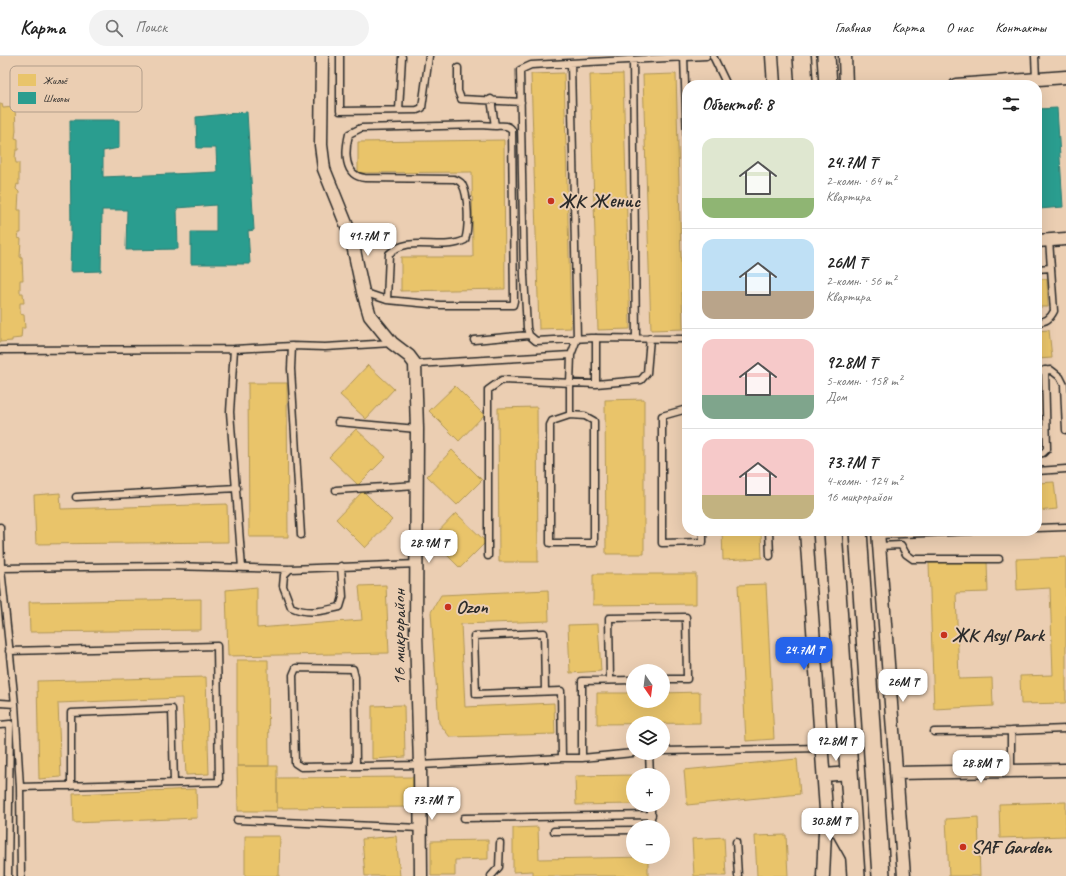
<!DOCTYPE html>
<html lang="ru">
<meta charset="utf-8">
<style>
body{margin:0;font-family:Caveat,sans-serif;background:#f2f2f2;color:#222;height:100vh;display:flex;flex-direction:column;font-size:15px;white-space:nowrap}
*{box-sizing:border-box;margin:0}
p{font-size:13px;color:#767676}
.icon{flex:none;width:22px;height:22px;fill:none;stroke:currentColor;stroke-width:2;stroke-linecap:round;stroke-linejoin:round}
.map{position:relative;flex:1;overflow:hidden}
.panel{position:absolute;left:682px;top:24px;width:360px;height:456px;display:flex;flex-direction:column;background:#fff;border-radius:16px;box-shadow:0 4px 16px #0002}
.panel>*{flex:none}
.needle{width:26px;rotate:166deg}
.tools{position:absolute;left:626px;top:608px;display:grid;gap:8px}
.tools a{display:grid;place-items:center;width:44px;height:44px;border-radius:50%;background:#fff;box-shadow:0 4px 16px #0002;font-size:20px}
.price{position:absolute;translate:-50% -34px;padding:0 9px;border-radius:8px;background:#fff;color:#222;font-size:13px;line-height:26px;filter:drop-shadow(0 1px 2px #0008)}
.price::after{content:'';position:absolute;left:50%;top:24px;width:12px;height:9px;margin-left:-6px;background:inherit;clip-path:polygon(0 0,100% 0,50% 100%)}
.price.selected{background:#2563eb;color:#fff}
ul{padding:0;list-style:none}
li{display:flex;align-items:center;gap:12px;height:100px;padding:0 20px}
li+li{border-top:1px solid #e0e0e0}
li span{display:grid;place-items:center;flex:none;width:112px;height:80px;border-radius:12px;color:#555}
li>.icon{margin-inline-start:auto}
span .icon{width:48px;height:48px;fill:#fffc;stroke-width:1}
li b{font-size:17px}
h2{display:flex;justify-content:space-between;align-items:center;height:48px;padding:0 20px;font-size:17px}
header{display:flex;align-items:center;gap:24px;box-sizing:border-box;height:56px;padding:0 20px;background:#fff;border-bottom:1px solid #e0e0e0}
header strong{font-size:19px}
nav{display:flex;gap:22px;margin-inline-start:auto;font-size:14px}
.search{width:280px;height:36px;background:#f2f2f2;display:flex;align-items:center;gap:10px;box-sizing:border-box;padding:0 14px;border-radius:22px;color:#767676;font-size:15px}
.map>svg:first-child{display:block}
</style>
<header>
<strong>Карта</strong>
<div class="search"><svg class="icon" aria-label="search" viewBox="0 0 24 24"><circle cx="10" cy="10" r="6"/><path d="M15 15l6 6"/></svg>Поиск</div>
<nav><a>Главная</a><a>Карта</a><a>О нас</a><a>Контакты</a></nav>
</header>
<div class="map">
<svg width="1066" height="820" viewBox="0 0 1066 820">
<rect width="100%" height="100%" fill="#ebceb2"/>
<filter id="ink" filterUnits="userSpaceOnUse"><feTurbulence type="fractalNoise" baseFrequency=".025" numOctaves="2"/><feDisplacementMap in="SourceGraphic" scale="8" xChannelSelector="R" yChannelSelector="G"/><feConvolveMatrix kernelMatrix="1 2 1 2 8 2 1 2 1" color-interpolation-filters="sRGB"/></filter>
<g filter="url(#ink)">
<path fill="#e9c46a" stroke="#b09657" d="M564,17L571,272L539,273L531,18Z
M623,18L630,273L598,274L590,19Z
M676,18L683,273L651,274L643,19Z
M0,48H2L3,52L15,51L16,74L15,82L18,83V94H16L15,102L16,107H19V129L17,128L16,133L19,136L18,154H21V177H19L18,182L21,183L20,201L22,202L23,224H20V237H23L24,247H20V258L24,259L25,272H22L21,282L12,283V285L0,286Z
M504,84L505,233L401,235V201H473L472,116L358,117V86Z
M1037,223H1047L1048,251H1037Z
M1049,274L1052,302L1037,303V275Z
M368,309L394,333L366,363L340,339Z
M248,327H287L288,481H249Z
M455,330L484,359L459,385L429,355Z
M644,343V498H606L605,344Z
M537,351L538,506H499L498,352Z
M356,373L386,401L358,429L329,401Z
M452,394L482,424L457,449L427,420Z
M1054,426L1057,453L1037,455V427Z
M363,435L392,464L365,492L336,463Z
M60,437L61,453L227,448L228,486L36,488L34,439Z
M456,457L486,486L460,512L431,483Z
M722,475H761L762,502L723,504Z
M1066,501V647L1021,648L1020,620L1053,619L1050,532L1017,534L1016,503Z
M987,505L988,536L956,537L959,623L992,622L993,650L934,653L929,507Z
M593,518H696V548L593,549Z
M766,528L774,683L746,685L738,529Z
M386,529L389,597L228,600L226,534L257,531V572L362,564L359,530Z
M548,534L549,565L461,568L465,651L554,647L555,678L450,681L439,667L431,556L441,539Z
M201,543V574L30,576L29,546Z
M598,568L601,615L570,617L568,569Z
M237,604H268L269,710H237Z
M206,621L209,718L186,719L182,642L58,647L61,721L39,723L37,625Z
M700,636V667L597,668V637H633V645H663V637Z
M404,649L405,701L372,703V650Z
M797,703L800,738L687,749L684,714Z
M237,710H277V755H238Z
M633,719V748L576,749L575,720Z
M413,721V751L277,752V722Z
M196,733L197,762L74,767L73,738Z
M1066,746V780L1000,782L999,748Z
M978,761L980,820H949L946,763Z
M538,771L539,803L648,801V820H533V815L513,816V772Z
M786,779L788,820H757L755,780Z
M245,780H280L279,820H245Z
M396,780L400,820H365L362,783Z
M724,781L726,820H694L692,783Z
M488,784V803L455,804V820H431V785Z"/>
<path fill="#2a9d8f" stroke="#2a7b71" d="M1057,52L1063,151L1039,153L1037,127V53Z
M247,56L254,174L248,175L250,208H191V176H216V149L177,152L178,193L126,194L127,154H102L101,215L70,216L71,178L70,64H119V92L103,95V121L217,116L216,92H197L196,61Z"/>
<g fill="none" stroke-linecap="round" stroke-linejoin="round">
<g stroke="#2b2b2b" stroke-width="9">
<path id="service" d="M340,0V55L417,54L422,52L429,0
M713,0L727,29
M1035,0L1036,23
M684,1L687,83
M633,4L636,282
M458,12V35L461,43L521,46
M399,54L402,1
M1037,213L1051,212
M363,236L387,244L389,198C409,178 441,196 465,184C469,172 469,140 462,128C460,125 457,124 454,123L365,122C343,120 345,95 349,78L361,72L480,69L495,70L491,43
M387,244L440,249H513L514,245L512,74C508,68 501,70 495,70
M1037,266C1046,266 1050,263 1054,255L1049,184
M596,282V328L641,324L647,317L650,282
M687,283L591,282L536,285L529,279L527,272L524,220L520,14L531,9L706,0
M474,284L529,279
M234,293L292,290
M0,294L234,293L230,356L242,512
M415,308L571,299
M1037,315L1051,314L1060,321L1064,329L1066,374
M687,353L662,360V487L703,486V475
M570,359V328L571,299L577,283L571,7
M570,359L585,360L594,365V487H550V369L552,365Z
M338,366L417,373
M1037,398L1043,397L1047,393L1045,314
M1037,415L1066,413
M336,434L417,429
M76,441L237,432
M0,471L1,512L15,648L0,647
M1037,472L1066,471
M769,475L770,500
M301,479L291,313L292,290L325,291L392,287
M879,479L972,475
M879,490L901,489L906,498L913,503H999
M488,500V334L502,324L596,328
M1,512L169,510L290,513L417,508
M290,513L284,519L283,530L291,551C308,559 322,555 340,551L343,541L341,510
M9,595L217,590L219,726L20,731L15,648
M610,624L609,562L686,561L687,623H663
M545,635L544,577L474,580L476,638L561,635L562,702
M0,669L10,668L8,820
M1011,675L1066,673
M934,676L1011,675V715
M663,695L822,692
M649,697L650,719
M582,702V625L633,624
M356,710L355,621L353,613L296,612L293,619L295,707L301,711L420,709L562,702H582L633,697
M71,730V657L172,653L174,727
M20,731L21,820
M464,762L652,759
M237,764L420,772
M651,771V749
M554,775L633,774
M736,786L738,820
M491,820L499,811L500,787"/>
</g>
<g stroke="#2b2b2b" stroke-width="15">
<path id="minor" d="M322,0L321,89L324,113L351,180L363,236L370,260L392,287L409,300L415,308L417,373L416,578L420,709L421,820
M772,0L774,29
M845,0L846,29
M956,29L1066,21
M1037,185L1066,183
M806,475L826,754L823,820
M878,475L904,820
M896,717L1066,714
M824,719L850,717
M826,754L853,802"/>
</g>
<g stroke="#2b2b2b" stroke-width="20">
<path id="secondary" d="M802,0L804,29
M826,0L828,29
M833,475L856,820
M858,475L881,820"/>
</g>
<use href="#service" stroke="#ebceb2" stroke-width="6"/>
<use href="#minor" stroke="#ebceb2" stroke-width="12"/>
<use href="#secondary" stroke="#ebceb2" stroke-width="17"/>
</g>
</g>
<g fill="#c8321e" stroke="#ebceb2" stroke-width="1.5">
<circle cx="551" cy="145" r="4"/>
<circle cx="448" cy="551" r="4"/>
<circle cx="944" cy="579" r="4"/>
<circle cx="963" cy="791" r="4"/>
</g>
<g text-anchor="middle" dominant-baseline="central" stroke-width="4" stroke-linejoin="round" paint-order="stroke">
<g font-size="19" font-weight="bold" fill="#2b2b2b" stroke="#ebceb2" text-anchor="start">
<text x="559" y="145">ЖК Женис</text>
<text x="456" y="551">Ozon</text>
<text x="952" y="579">ЖК Asyl Park</text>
<text x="971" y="791">SAF Garden</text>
</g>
<g font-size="19" fill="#2b2b2b" stroke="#ebceb2">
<text transform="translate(399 581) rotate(-90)">16 микрорайон</text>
</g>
</g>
<rect x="10" y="10" width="132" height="46" rx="6" fill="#ebceb2" stroke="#b19d8a" stroke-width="1"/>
<rect x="18" y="18" width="18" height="12" fill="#e9c46a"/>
<rect x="18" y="36" width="18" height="12" fill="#2a9d8f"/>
<g font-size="11" fill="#2b2b2b">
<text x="43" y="28">Жильё</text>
<text x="43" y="46">Школы</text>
</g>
</svg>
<div class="tools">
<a><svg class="needle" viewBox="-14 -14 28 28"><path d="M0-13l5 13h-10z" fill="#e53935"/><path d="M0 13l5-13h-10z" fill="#767676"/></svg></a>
<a><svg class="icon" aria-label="layers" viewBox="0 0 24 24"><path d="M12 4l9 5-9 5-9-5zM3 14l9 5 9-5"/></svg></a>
<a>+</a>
<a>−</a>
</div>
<b class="price" style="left:368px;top:201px">41.7M ₸</b>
<b class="price" style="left:429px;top:508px">28.9M ₸</b>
<b class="price selected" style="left:804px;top:615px">24.7M ₸</b>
<b class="price" style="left:903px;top:647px">26M ₸</b>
<b class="price" style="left:836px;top:706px">92.8M ₸</b>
<b class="price" style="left:981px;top:728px">28.8M ₸</b>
<b class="price" style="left:432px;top:765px">73.7M ₸</b>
<b class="price" style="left:830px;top:786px">30.8M ₸</b>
<section class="panel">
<h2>Объектов: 8<svg class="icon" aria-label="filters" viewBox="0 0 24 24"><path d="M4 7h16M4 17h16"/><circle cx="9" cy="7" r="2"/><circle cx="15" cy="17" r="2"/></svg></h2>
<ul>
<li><span style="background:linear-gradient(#dfe7d0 75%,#8fb573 0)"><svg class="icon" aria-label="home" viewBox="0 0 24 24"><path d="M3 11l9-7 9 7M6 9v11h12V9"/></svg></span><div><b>24.7M ₸</b><p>2-комн. · 64 m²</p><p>Квартира</p></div></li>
<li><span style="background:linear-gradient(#bfe0f5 65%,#b9a48a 0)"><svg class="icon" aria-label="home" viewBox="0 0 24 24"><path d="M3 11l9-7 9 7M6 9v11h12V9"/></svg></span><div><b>26M ₸</b><p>2-комн. · 56 m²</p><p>Квартира</p></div></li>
<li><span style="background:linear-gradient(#f6c9c9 70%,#7fa58c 0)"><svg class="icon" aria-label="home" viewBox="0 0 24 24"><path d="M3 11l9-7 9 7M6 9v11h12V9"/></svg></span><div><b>92.8M ₸</b><p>5-комн. · 158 m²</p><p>Дом</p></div></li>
<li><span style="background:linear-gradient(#f6c9c9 70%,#c2b280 0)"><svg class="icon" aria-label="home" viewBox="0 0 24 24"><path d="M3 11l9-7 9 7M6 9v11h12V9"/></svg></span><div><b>73.7M ₸</b><p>4-комн. · 124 m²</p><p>16 микрорайон</p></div></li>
</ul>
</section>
</div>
